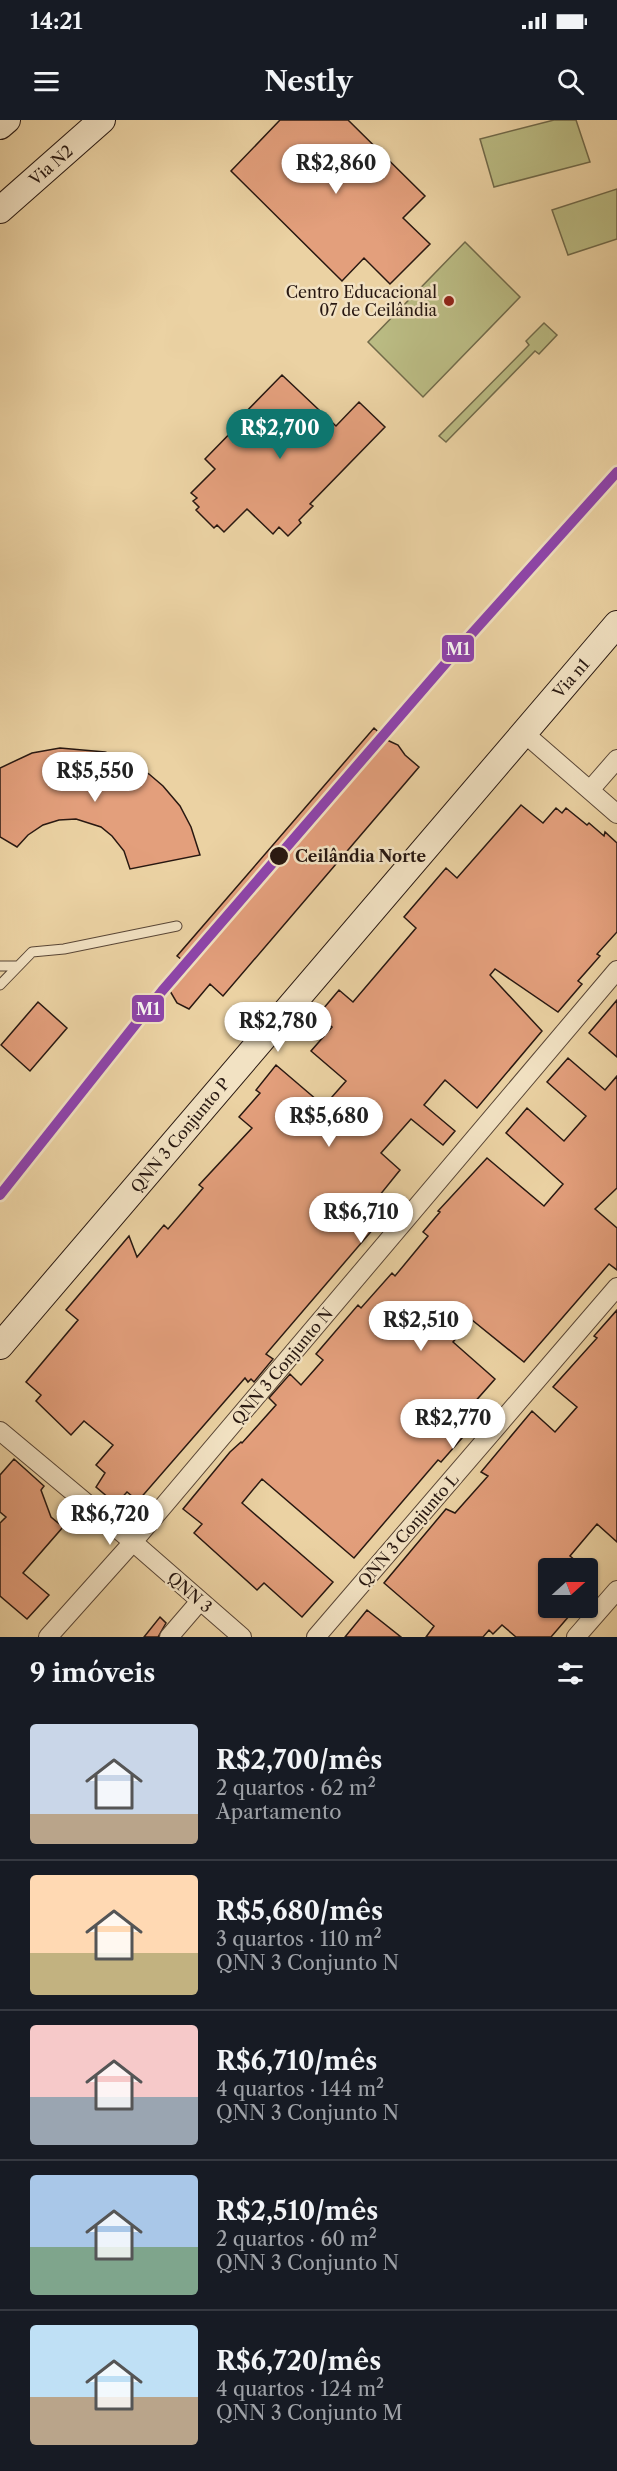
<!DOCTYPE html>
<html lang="pt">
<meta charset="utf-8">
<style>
body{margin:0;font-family:"Libre Caslon Text",serif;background:#242831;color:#f1f3f6;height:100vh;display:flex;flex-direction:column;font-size:22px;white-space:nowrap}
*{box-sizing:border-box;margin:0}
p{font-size:20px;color:#9ea1a6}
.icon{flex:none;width:33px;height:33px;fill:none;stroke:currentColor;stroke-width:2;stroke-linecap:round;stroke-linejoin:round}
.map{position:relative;height:1517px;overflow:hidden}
.panel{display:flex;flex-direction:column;background:#171b24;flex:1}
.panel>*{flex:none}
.needle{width:39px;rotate:69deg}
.buttons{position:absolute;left:538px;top:1438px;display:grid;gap:12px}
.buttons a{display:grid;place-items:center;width:60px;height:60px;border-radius:6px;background:#171b24;box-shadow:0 2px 4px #0004;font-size:30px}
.price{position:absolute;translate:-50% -51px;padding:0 14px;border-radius:21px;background:#fff;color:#222;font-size:20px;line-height:39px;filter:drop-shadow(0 2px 3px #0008)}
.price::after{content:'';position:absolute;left:50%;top:36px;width:18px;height:14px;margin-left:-9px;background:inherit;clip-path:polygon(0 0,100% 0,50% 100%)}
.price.on{background:#0f766e;color:#fff}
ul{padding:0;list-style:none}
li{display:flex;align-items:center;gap:18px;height:150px;padding:0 30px}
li+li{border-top:2px solid #363941}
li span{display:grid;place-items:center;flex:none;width:168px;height:120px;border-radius:6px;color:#555}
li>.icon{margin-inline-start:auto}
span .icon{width:72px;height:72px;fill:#fffc;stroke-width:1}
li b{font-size:26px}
h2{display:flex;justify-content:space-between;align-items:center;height:72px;padding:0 30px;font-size:26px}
.status{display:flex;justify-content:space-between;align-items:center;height:42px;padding:0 30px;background:#171b24;direction:ltr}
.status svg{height:16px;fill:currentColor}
header{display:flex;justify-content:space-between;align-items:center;height:78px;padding:0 30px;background:#171b24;font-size:27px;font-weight:700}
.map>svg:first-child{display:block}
</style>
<div class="status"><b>14:21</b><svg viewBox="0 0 49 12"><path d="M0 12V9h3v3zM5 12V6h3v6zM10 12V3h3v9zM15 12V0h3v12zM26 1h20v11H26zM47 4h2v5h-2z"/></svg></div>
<header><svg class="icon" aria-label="menu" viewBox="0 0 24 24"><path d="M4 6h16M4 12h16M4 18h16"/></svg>Nestly<svg class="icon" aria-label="search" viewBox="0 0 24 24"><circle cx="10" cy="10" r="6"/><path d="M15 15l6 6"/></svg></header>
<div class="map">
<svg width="617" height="1517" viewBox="0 0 617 1517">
<rect width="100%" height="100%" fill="#ebd2a3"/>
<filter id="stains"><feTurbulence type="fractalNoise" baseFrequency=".00333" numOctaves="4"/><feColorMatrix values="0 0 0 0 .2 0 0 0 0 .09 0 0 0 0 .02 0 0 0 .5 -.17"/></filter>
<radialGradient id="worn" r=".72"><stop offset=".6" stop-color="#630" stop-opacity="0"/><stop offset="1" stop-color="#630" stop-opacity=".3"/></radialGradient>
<path fill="#babb83" stroke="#716a4a" stroke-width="1.5" d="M554,0H576L590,42L494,67L480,19Z
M617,69V119L568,135L552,90Z
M465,122L520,177L423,277L368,222Z
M544,203L557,215L539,234L535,231L446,322L439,316L529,225L526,221Z"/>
<path fill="#e39f7c" stroke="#281811" stroke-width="1.5" d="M280,0H348L425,76L403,98L430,124L390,164L364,138L342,161L231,51Z
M282,255L336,306L359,282L385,307L310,384L313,386L299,400L301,403L288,416L279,407L273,414L247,389L224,412L217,405L214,408L196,390L199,387L193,381L197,378L191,373L215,349L205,339L240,303L237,301Z
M374,608L387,620L398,625L405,635L419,647L223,876L210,864L189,889L177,883L170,871L191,847L177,836Z
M60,628L105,632L125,639L149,654L163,666L180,686L191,707L200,735L130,749L124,731L112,716L101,707L76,699L59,700L43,705L28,715L17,727L0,717V648L32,633Z
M521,685L543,703L556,688L562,693L566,688L587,705L589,703L604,716L605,712L617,723V812L597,834L600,836L578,861L582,864L558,892L495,849L490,855L542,911L477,988L445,960L424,985L455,1011L443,1025L411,999L381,1033L400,1050L379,1076L393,1086L266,1234L273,1239L254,1262L251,1259L248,1262L245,1258L138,1381L127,1372L116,1384L96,1367L105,1353L96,1345L113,1325L84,1301L71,1315L36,1281L41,1275L26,1262L78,1200L66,1190L129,1116L137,1137L164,1105L168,1109L203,1068L199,1065L252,1008L239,997L260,973L256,970L276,945L324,986L346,961L311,931L332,907L318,895L339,870L353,882L416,808L404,797L446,748L457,758Z
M617,880V937L589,913Z
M38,882L67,908L30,951L1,925Z
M568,938L605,970L617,956V1068L595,1089L617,1108V1150L609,1144L524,1242L472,1200L453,1222L495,1259L473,1284L481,1290L459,1315L463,1317L441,1342L438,1340L354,1438L262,1359L242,1383L333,1462L302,1497L264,1463L257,1470L194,1413L202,1404L183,1389L230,1332L241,1322L242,1323L276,1285L269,1278L290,1254L301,1265L323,1240L316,1234L358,1185L361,1188L392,1153L395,1156L428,1116L423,1112L440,1092L438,1091L487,1038L544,1086L563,1064L506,1013L527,988L564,1021L586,996L547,962Z
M617,1190V1422L597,1404L570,1436L586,1449H549V1488H576L551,1517H516L502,1505L493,1514L489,1510L483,1517H426L434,1506L384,1463L446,1389L455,1393L488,1356L481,1352L532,1291L555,1312L577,1287L553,1267L597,1218L594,1216Z
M14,1339L44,1366L41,1370L51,1397L63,1407L23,1453L49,1475L27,1499L0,1476V1403L6,1397L0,1392V1355Z
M367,1490L401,1517H345Z
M160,1497L166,1503L158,1517H144Z"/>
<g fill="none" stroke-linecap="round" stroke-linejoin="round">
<g stroke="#594636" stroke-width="11">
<path id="lane" d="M0,846H17
M0,865L32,832L64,829L177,806"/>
</g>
<g stroke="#594636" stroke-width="20">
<path id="street" d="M524,613L617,694
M590,670L617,639
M0,1311L133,1422L242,1517
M48,1517L133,1422L617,850
M169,1517L200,1481
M316,1517L617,1167
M576,1517L617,1470"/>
</g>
<g stroke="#281811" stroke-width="28">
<path id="secondary" d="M0,6L7,0
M0,90L102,0
M0,1226L617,504"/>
</g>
<use href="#lane" stroke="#f2e2c3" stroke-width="9"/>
<use href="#street" stroke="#f2e2c3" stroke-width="18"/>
<use href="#secondary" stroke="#f2e2c3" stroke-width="26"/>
<g stroke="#f2e2c3" stroke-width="15">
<path id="metro-1" d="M0,1075L162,871L458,529L617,352"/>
</g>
<use href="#metro-1" stroke="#8e44ad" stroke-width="10"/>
</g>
<circle fill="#8f2418" stroke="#f2e2c3" stroke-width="2" cx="449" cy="181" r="6"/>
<circle fill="#281811" stroke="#f2e2c3" stroke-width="2" cx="279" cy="736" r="10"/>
<g text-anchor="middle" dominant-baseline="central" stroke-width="5" stroke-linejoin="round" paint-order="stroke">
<g font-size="16" fill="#281811" stroke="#f2e2c3">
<text transform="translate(51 45) rotate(-41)">Via N2</text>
<text transform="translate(571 558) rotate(-49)">Via n1</text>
<text transform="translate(180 1015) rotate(-50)">QNN 3 Conjunto P</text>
<text transform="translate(282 1246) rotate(-50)">QNN 3 Conjunto N</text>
<text transform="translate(408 1410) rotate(-49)">QNN 3 Conjunto L</text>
<text transform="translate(190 1472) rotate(41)">QNN 3</text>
</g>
<g font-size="16" fill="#281811" stroke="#f2e2c3" text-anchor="end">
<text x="437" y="172">Centro Educacional<tspan x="437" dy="18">07 de Ceilândia</tspan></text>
</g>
<g font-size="16" font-weight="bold" fill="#281811" stroke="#f2e2c3" text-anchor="start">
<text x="295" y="736">Ceilândia Norte</text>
</g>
</g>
<g stroke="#f2e2c3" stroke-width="2">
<rect x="441" y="514" width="34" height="29" rx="6" fill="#8e44ad"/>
<rect x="131" y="874" width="34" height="29" rx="6" fill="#8e44ad"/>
</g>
<g font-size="16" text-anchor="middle" font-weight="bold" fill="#fff">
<text x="458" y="535">M1</text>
<text x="148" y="895">M1</text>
</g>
<rect width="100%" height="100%" filter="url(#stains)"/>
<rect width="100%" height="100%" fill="url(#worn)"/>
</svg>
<div class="buttons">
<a><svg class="needle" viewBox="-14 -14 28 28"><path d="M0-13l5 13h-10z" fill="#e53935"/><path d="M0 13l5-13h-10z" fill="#9ea1a6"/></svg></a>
</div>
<b class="price" style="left:336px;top:75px">R$2,860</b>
<b class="price on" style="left:280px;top:340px">R$2,700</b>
<b class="price" style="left:95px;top:683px">R$5,550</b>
<b class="price" style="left:278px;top:933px">R$2,780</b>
<b class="price" style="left:329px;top:1028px">R$5,680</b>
<b class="price" style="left:361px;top:1124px">R$6,710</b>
<b class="price" style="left:421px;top:1232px">R$2,510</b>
<b class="price" style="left:453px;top:1330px">R$2,770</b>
<b class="price" style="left:110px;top:1426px">R$6,720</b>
</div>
<section class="panel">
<h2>9 imóveis<svg class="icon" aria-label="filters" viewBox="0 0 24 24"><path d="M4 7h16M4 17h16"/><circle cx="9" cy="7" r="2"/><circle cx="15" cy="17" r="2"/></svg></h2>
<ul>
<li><span style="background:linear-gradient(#c9d6e8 75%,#b9a48a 0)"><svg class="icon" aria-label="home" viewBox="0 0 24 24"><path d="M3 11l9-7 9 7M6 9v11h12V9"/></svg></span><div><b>R$2,700/mês</b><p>2 quartos · 62 m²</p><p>Apartamento</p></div></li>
<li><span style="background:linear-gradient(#ffd9b3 65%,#c2b280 0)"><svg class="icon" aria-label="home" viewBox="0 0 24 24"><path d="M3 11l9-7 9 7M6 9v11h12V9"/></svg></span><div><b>R$5,680/mês</b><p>3 quartos · 110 m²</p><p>QNN 3 Conjunto N</p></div></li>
<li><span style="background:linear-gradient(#f6c9c9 60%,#9aa5b1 0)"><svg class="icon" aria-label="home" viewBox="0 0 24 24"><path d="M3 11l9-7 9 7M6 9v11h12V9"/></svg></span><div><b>R$6,710/mês</b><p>4 quartos · 144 m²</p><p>QNN 3 Conjunto N</p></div></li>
<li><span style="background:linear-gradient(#a9c7e8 60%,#7fa58c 0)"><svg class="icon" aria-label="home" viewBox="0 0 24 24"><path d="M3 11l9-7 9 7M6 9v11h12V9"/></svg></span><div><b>R$2,510/mês</b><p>2 quartos · 60 m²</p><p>QNN 3 Conjunto N</p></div></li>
<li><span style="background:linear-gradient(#bfe0f5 60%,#b9a48a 0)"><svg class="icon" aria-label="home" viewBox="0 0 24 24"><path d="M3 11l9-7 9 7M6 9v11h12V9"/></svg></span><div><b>R$6,720/mês</b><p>4 quartos · 124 m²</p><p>QNN 3 Conjunto M</p></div></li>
</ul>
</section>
